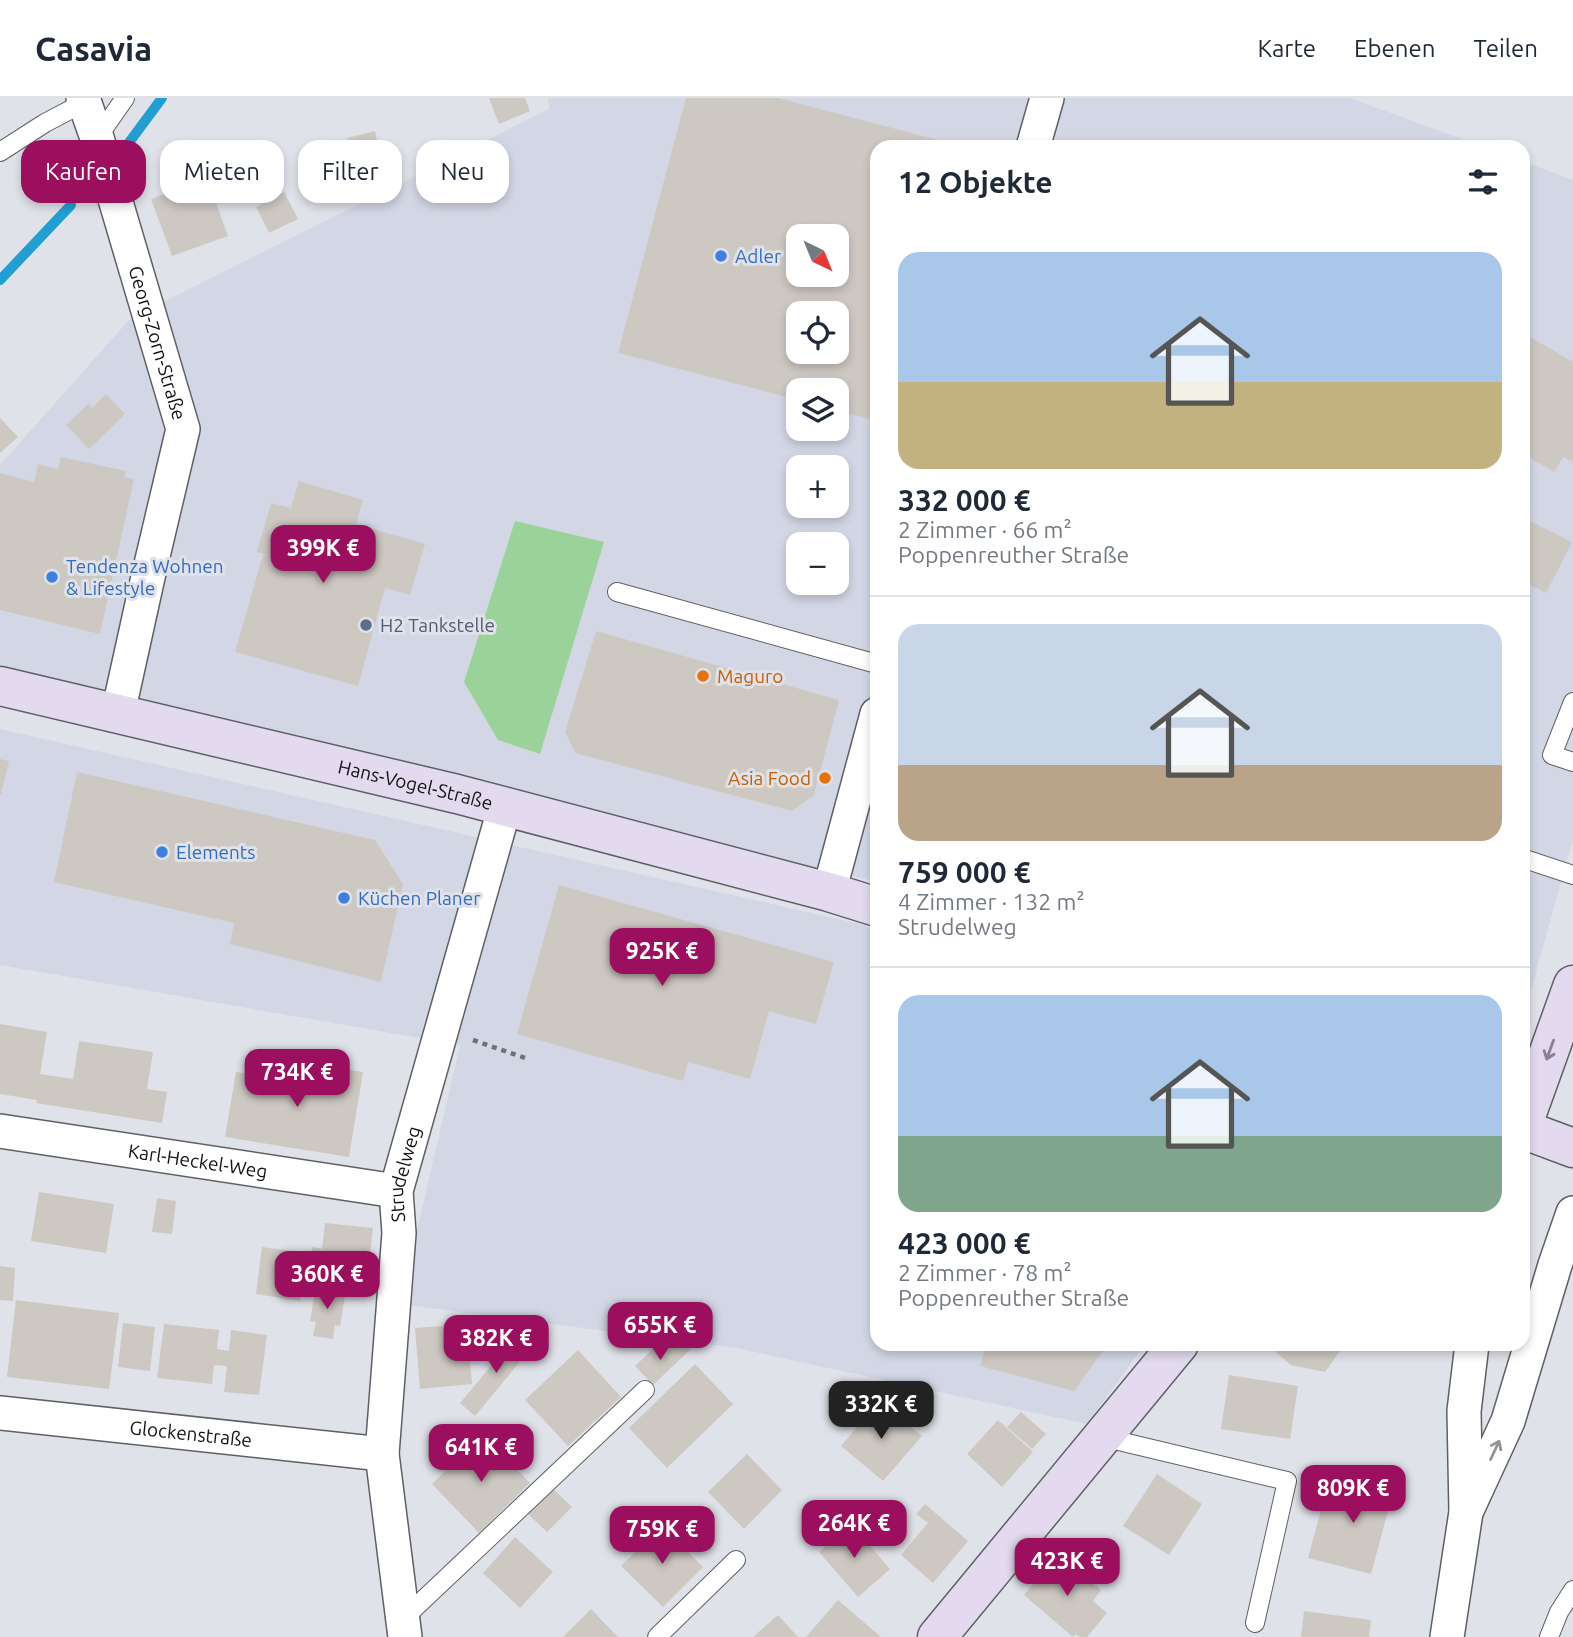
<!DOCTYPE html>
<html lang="de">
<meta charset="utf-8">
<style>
body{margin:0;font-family:Ubuntu,sans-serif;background:#f2f2f3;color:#1f2937;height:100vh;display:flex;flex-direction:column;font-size:26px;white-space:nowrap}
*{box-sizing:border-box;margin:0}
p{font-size:23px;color:#747a83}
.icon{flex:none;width:38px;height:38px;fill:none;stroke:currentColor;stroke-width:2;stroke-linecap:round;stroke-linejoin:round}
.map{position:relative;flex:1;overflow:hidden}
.panel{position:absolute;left:870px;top:42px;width:660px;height:1211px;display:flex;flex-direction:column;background:#fff;border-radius:21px;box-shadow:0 4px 10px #0003}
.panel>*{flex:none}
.banner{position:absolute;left:21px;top:42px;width:665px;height:63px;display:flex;gap:14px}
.needle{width:46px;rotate:137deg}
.buttons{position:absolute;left:786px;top:126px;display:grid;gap:14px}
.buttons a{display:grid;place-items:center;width:63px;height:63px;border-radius:14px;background:#fff;box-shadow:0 4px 10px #0003;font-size:35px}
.price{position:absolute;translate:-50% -60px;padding:0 16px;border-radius:14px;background:#9b0f5e;color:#fff;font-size:23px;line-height:46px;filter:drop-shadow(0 2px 4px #0008)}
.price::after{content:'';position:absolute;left:50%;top:42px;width:21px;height:16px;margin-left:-10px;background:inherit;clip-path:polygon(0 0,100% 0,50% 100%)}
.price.current{background:#222;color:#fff}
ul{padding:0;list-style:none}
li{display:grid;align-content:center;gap:14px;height:371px;padding:0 28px}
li+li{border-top:2px solid #e0e1e3}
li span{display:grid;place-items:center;height:217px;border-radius:21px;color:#555}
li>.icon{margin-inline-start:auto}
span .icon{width:126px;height:126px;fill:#fffc;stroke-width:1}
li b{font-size:30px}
h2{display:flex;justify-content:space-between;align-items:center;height:84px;padding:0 28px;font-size:30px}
.chip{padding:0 24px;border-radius:21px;background:#fff;box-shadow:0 4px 10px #0003;font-size:24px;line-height:63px}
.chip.current{background:#9b0f5e;color:#fff}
header{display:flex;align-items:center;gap:42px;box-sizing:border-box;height:98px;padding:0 35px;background:#fff;border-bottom:2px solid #e0e1e3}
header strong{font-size:33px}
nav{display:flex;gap:38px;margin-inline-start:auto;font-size:24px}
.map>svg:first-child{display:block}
</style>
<header>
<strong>Casavia</strong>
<nav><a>Karte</a><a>Ebenen</a><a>Teilen</a></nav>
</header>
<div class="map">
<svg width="1573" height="1539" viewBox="0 0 1573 1539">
<rect width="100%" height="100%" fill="#e0e2e9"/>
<path fill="#d3d7e5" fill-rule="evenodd" d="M548,0H1350L1484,49H877V784L0,571V367L130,221L549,11ZM798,138H836V177H798ZM798,215H836V254H798ZM798,292H836V331H798ZM798,369H836V408H798ZM798,446H836V485H798Z
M1522,63L1573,82V741L1523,921Z
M0,631L860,826L877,832V1246H1145L1087,1326L736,1250L400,1206L460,947L0,867Z"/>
<path fill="#9ad29a" d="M515,423L604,444L540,656L498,642L464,584Z"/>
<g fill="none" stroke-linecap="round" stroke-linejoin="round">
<path stroke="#219fd2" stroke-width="10" d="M122,54L162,0
M0,182L71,107"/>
</g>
<path fill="#cec8c3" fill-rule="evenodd" d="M489,0H525L530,13L499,26Z
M686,0H778L961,48L877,49V323L836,312V292H798V302L618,255ZM798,138H836V177H798ZM798,215H836V254H798Z
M375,33L381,60L354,67L347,40Z
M207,80L228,138L172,158L151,101Z
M284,94L298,121L269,135L256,109Z
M1522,234L1573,264V364L1563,359L1554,374L1522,355Z
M106,296L125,316L89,351L66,327L89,305L92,310Z
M0,320L18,339L0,355Z
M61,359L126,373L124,379L134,381L100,536L0,512V375L34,384L38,366L58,371Z
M299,383L363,402L356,426L425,446L410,497L385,490L358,588L235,554L263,457L273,459L257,454L271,405L291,410Z
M1522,419L1572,444L1546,495L1522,483Z
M596,533L839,602L814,697L792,713L575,655L565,634Z
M0,661L9,663L1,696H0Z
M77,674L375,742L403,786L381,884L230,846L234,825L54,784Z
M559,787L834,864L816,926L769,913L750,981L688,964L683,983L517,936Z
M0,926L47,934L40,976L73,981L79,943L153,954L147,991L167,994L162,1025L36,1005L37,1002L0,996Z
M300,964L363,974L349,1059L225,1039L236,974L297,984Z
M39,1094L114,1106L106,1155L31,1143Z
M157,1100L176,1103L172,1136L152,1134Z
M325,1125L373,1130L367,1181L309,1174L312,1149L322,1151Z
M262,1149L308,1155L300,1203L256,1196Z
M0,1168L15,1170L13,1203L0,1202Z
M316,1187L346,1192L340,1228L335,1227L333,1241L313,1238L316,1224L310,1223Z
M16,1202L119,1215L109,1291L7,1279Z
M123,1225L155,1229L150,1273L118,1269Z
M164,1226L219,1232L217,1251L229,1253L231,1232L267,1237L259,1297L224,1294L227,1268L214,1267L212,1286L157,1280Z
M467,1226L472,1286L420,1291L415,1230Z
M517,1237L532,1249L475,1318L460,1305Z
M986,1246H1108L1074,1293L980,1268Z
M1266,1246H1345L1325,1274L1291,1267Z
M656,1248L691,1251L653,1287L635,1268Z
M578,1252L621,1299L568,1348L525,1302Z
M695,1266L733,1306L667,1370L629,1330Z
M1229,1277L1298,1288L1290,1341L1221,1331Z
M879,1303L922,1338L883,1383L841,1348Z
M1021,1314L1046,1336L1032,1351L1007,1329Z
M998,1322L1033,1354L1002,1389L967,1356Z
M483,1337L530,1385L479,1435L432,1386Z
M747,1356L782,1392L744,1431L708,1394Z
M1363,1368L1392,1376L1383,1412L1388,1413L1371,1476L1308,1460L1325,1397L1353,1404Z
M1157,1376L1202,1406L1169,1457L1123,1428Z
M550,1388L572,1409L547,1434L526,1414Z
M925,1406L968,1443L933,1485L901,1457L928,1425L916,1416Z
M851,1426L890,1471L858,1499L819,1454Z
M662,1427L703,1469L663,1509L621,1468Z
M515,1439L553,1474L520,1510L483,1475Z
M1059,1456L1101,1492L1093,1503L1107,1515L1087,1539H1080L1076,1536L1073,1539L1024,1497Z
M838,1502L881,1539H806Z
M591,1511L618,1539H563Z
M1304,1513L1371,1522L1369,1539H1301Z
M778,1517L798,1539H753Z"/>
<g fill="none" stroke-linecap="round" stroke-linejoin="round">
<g stroke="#5f6066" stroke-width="20">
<path id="lane" d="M97,40L125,0
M0,54L45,25L85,4
M617,494L877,566
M1573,604L1552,657L1573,664
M1522,760L1573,777
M1102,1339L1287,1383L1255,1525
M403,1521L645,1292
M657,1539L736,1462
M1549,1539L1559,1514L1573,1492"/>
</g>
<g stroke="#5f6066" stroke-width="36">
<g id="street">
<path id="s1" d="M83,0L97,40L183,331L148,479L118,615"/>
<path d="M1033,49L1047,0"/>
<path d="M829,794L877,616"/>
<path id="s2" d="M0,1033L396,1093"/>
<path id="s3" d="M0,1315L382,1356"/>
<path d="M1466,1414L1508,1323L1555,1167L1573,1115"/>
<path id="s4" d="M405,1539L382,1356L399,1135L396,1093L505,708"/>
<path d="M1447,1539L1466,1414L1464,1313L1472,1246"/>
</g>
</g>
<g stroke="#5f6066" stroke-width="41">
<g id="secondary">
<path id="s5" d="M0,588L457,696L829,794L877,809"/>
<path d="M1522,1029L1573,887"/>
<path d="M1522,1031L1573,1050"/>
<path d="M937,1539L1179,1246"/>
</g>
</g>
<path stroke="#707175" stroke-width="4.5" stroke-dasharray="5 5" stroke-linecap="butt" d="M473,942L525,960"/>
<use href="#lane" stroke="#fff" stroke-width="18"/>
<use href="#street" stroke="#fff" stroke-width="33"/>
<use href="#secondary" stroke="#e4daef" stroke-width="38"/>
</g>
<defs><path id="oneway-shaft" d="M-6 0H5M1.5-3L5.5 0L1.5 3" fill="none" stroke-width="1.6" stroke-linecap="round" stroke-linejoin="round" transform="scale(1.75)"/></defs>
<use stroke="#86818d" href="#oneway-shaft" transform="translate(1550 952) rotate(110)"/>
<use stroke="#959596" href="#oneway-shaft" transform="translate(1495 1352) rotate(-65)"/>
<g fill="#3f7fe0" stroke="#e0e2e9" stroke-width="2.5">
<circle cx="721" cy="158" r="7"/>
<circle cx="52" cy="479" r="7"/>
<circle cx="162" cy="754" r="7"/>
<circle cx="344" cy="800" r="7"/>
</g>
<circle fill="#5c6f8a" stroke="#e0e2e9" stroke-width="2.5" cx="366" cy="527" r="7"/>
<g fill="#e8710a" stroke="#e0e2e9" stroke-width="2.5">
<circle cx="703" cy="578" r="7"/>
<circle cx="825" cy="680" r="7"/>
</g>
<g text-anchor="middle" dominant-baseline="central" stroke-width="6" stroke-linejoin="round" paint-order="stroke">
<g font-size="19" fill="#366cbe" stroke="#e0e2e9" text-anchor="start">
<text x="735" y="158">Adler</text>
<text x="66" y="468">Tendenza Wohnen<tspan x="66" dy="22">&amp; Lifestyle</tspan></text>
<text x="176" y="754">Elements</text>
<text x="358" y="800">Küchen Planer</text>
</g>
<g font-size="19" fill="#131416" stroke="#e0e2e9">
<text stroke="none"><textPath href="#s1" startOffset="256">Georg-Zorn-Straße</textPath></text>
<text stroke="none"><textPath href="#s5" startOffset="427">Hans-Vogel-Straße</textPath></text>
<text stroke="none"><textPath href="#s2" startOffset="200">Karl-Heckel-Weg</textPath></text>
<text stroke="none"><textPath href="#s4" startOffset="466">Strudelweg</textPath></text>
<text stroke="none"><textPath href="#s3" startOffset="192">Glockenstraße</textPath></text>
</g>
<g font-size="19" fill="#4e5e75" stroke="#e0e2e9" text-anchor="start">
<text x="380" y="527">H2 Tankstelle</text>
</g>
<g font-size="19" fill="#c56008" stroke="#e0e2e9" text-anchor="start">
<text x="717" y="578">Maguro</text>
<text x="811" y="680" text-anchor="end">Asia Food</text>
</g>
</g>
</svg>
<div class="buttons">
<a><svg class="needle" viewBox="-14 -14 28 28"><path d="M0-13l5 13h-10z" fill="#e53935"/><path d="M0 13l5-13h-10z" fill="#747a83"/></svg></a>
<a><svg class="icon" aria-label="locate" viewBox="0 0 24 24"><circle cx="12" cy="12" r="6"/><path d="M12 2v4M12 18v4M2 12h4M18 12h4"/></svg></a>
<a><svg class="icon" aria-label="layers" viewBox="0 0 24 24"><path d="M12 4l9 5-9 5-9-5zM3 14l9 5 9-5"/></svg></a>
<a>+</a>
<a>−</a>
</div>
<b class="price" style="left:323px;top:487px">399K €</b>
<b class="price" style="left:662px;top:890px">925K €</b>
<b class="price" style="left:297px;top:1011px">734K €</b>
<b class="price" style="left:327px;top:1213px">360K €</b>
<b class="price" style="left:660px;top:1264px">655K €</b>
<b class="price" style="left:496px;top:1277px">382K €</b>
<b class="price current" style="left:881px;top:1343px">332K €</b>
<b class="price" style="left:481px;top:1386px">641K €</b>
<b class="price" style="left:1353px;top:1427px">809K €</b>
<b class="price" style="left:854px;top:1462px">264K €</b>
<b class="price" style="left:662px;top:1468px">759K €</b>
<b class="price" style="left:1067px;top:1500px">423K €</b>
<div class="banner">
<a class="chip current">Kaufen</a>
<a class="chip">Mieten</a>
<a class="chip">Filter</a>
<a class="chip">Neu</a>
</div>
<section class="panel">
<h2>12 Objekte<svg class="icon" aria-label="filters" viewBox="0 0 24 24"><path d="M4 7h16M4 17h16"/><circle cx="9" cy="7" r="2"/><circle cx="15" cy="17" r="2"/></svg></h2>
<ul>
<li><span style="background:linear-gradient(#a9c7e8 60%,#c2b280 0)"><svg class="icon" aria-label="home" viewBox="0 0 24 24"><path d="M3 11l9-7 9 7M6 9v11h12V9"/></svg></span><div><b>332 000 €</b><p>2 Zimmer · 66 m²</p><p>Poppenreuther Straße</p></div></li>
<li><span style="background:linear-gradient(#c9d6e8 65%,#b9a48a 0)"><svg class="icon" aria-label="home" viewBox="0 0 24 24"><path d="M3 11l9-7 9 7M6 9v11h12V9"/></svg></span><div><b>759 000 €</b><p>4 Zimmer · 132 m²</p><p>Strudelweg</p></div></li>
<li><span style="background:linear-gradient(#a9c7e8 65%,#7fa58c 0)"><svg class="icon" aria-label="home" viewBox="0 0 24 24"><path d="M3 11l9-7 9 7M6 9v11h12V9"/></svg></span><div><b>423 000 €</b><p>2 Zimmer · 78 m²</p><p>Poppenreuther Straße</p></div></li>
</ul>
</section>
</div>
